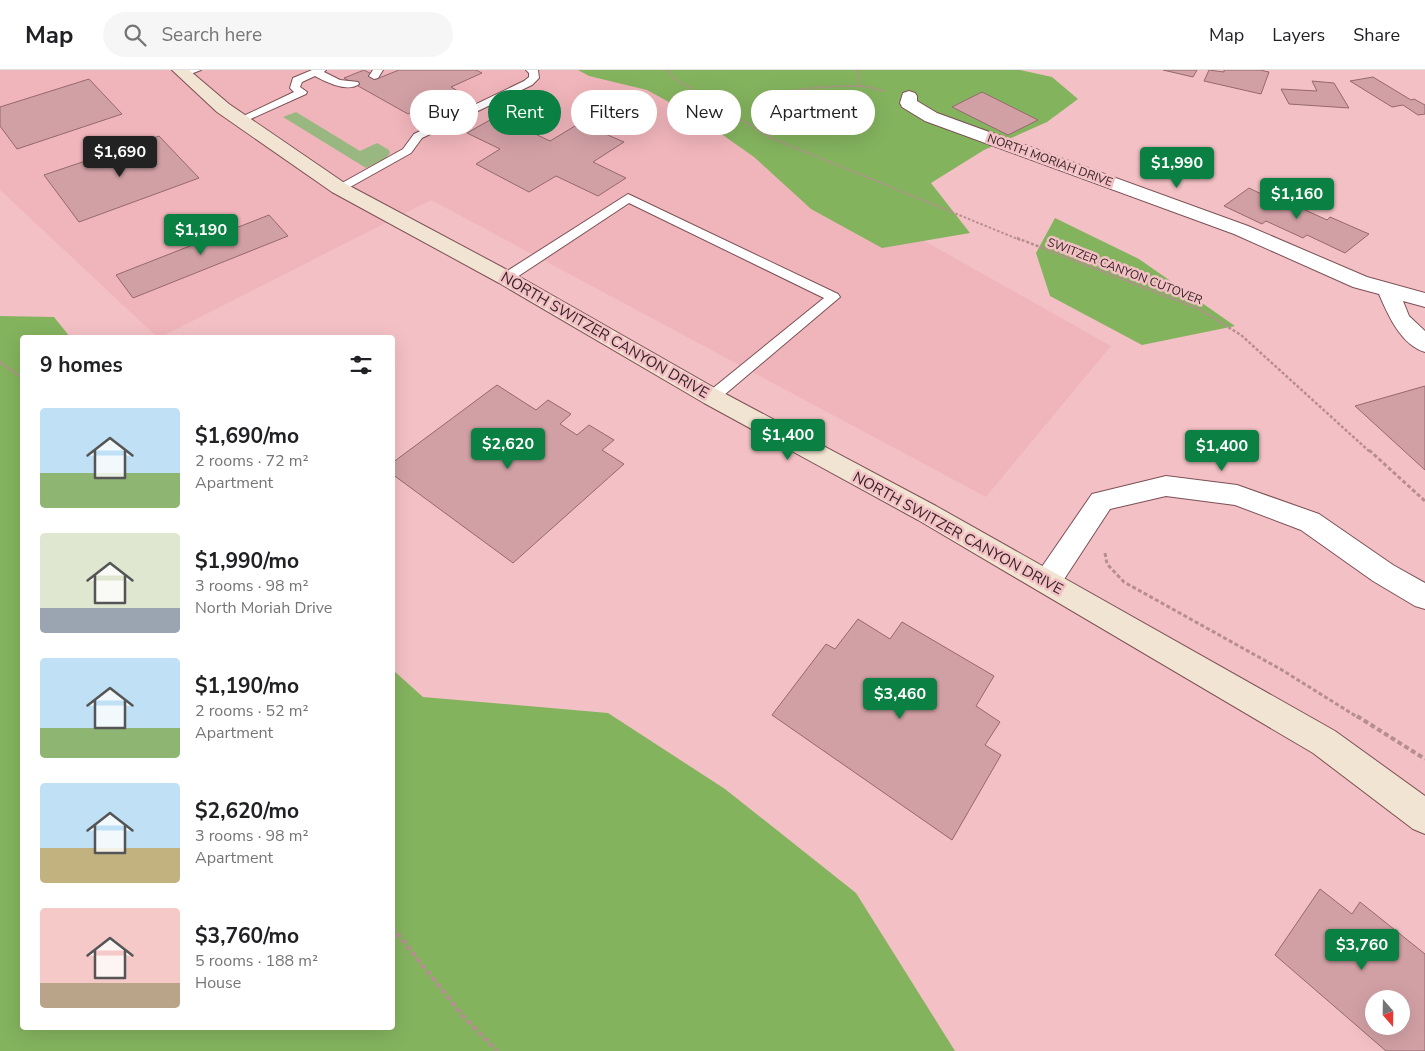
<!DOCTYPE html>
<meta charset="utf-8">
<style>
body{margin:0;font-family:"Nunito Sans",sans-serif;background:#f6f6f6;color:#202124;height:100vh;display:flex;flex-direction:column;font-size:19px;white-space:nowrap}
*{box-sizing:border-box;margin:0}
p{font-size:16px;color:#757577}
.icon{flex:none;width:28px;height:28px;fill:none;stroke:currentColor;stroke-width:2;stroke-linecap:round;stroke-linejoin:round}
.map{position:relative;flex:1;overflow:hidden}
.panel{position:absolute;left:20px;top:265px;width:375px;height:695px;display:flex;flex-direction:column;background:#fff;border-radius:5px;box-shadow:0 5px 20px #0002}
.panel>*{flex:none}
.hud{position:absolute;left:410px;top:20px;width:475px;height:45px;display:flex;gap:10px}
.needle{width:32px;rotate:160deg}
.controls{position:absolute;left:1365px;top:920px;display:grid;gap:10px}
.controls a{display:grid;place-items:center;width:45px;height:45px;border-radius:50%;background:#fff;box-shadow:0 5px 20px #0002;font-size:25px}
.price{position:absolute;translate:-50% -42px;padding:0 11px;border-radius:5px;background:#0b8043;color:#fff;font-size:16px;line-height:32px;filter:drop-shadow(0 1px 2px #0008)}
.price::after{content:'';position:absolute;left:50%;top:30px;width:15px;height:11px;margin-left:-8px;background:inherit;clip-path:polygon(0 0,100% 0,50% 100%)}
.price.selected{background:#222;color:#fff}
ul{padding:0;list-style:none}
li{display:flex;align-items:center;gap:15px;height:125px;padding:0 20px}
li span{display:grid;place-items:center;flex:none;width:140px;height:100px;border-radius:5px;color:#555}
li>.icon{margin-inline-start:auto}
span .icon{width:60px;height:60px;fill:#fffc;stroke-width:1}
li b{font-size:21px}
h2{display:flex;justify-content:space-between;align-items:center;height:60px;padding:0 20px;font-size:21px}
.tag{padding:0 18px;border-radius:22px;background:#fff;box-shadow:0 5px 20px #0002;font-size:18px;line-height:45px}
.tag.selected{background:#0b8043;color:#fff}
header{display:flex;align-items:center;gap:30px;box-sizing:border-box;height:70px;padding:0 25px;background:#fff;border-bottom:1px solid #e0e0e0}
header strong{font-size:24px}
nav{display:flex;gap:28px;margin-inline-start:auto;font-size:18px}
.search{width:350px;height:45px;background:#f6f6f6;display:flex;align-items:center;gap:12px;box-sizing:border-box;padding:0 18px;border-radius:28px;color:#757577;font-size:19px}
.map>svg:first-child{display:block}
</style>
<header>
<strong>Map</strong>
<div class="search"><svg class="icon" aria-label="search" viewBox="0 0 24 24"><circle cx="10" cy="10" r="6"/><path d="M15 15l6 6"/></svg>Search here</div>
<nav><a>Map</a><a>Layers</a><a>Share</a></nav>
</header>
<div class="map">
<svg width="1425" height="981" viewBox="0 0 1425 981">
<rect width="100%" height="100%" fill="#f3c1c5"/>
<path fill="#f0b5bb" d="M0,0H621L1111,276L986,427L431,130L161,267H157L0,120Z"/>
<path fill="#99b881" d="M296,42L360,81L377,73L389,80L390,83L386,88L366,98L283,47Z"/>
<path fill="#84b35e" d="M578,0H1020L1052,7L1078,29L1047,52L984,80L931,113L970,163L882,178L811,139L754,87L700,49L647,20L589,6Z
M1055,148L1139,189L1235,256L1142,275L1050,226L1036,183Z
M0,246L54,247L70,267L22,268V958H392L393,600L423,627L608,643L725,719L856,823L955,981H0Z"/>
<path fill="#d1a0a5" stroke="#95686d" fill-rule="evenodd" d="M364,0L379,8L399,0H476L482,3L451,17L458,21L408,44L344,8Z
M1163,0H1197L1193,7Z
M1209,0L1224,2V0H1260L1269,2L1261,24L1204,11Z
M1373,7L1411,30L1414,29L1425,35V44L1418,45L1403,35L1392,37L1350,11Z
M89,9L122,44L17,79L0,56V37Z
M1312,11L1334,13L1349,38L1289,34L1281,19L1317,21Z
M982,22L1038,50L1008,65L952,37Z
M497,46L550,71L580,53L624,72L593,92L626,108L598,126L556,106L529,122L476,94L500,79L467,63Z
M159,66L199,108L79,152L44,105Z
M1249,118L1286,136L1290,133L1327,150L1330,147L1369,164L1345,183L1307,165L1303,168L1266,151L1262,154L1224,136Z
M269,145L288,166L133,228L116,205Z
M497,315L536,340L548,330L571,344L560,354L577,365L589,355L614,370L602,380L624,394L513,493L392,404V393Z
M1425,316V400L1355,336Z
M858,549L890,569L902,552L994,606L976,636L1000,652L985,675L1001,685L952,770L772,645L826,574L835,579Z
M1320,819L1352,844L1360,832L1425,884V981H1386L1275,885ZM1374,929H1401V956H1374Z"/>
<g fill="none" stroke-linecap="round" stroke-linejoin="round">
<g stroke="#7b5055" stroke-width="2">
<path id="lane" d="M184,0H201L188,5H180L179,3Z
M312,0H326L324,2L340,10L358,12L359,14C348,23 326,12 315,6L302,12L300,17L307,22L306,24L244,52L240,53L235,50L294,22L290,18L293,8Z
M373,0H383L378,8L374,9L369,6Z
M526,0H538L539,8L532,15L422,68L411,83L343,121H335L333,118L403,79L414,64L524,11L529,7V3Z
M628,124L838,224L840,227L717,331L712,332L707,331L704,327L707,323L824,228L629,133L511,211H501L499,208L501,205Z"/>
</g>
<g stroke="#7b5055" stroke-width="2">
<path id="street" d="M909,21L915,23L917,26V31L937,43L1248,156L1367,207L1425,223V237L1403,231L1409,246L1425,261V282C1401,275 1388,245 1379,224L1353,217L1234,164L925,51L902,37L900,33L903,23Z
M1166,406L1237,415L1319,444L1393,495L1425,513V539L1415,536L1373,511L1301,460L1235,435L1166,426L1110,439L1057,520L1047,524L1037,520L1033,512L1037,504L1092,424Z"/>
</g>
<g stroke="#7b5055" stroke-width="2">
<path id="secondary" d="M172,0H189L229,34L346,114L513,203L720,321L936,436L1335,661L1425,726V764L1413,759L1313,683L918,450L704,333L499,213L332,122L217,42Z"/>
</g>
<path stroke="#b68e91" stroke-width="2" stroke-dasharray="2.5 2" stroke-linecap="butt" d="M667,0L674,8L769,67L1020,170
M857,0L860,16
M769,67L764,33C783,17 833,16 858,16C867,16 876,19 885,21"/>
<path stroke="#b68e91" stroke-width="2.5" stroke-dasharray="3 2" stroke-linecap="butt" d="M1017,168L1199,239L1241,265L1370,382
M0,292L22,308"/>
<path stroke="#b68e91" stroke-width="3" stroke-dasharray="4 2.5" stroke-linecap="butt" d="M1369,380L1425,431
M1105,483L1107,494L1124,512L1282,600L1359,648"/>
<path stroke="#b68e91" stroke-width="4" stroke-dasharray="5 3" stroke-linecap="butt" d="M1357,646L1425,689
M392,857L463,946L497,981"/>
<use href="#lane" fill="#fff" fill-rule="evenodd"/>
<use href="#street" fill="#fff" fill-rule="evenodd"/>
<use href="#secondary" fill="#f2e4d2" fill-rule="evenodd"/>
</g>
<g text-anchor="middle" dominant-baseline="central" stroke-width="5" stroke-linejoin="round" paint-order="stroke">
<g font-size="12" fill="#362325" stroke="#f3c1c5">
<text transform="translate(1050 90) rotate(20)">NORTH MORIAH DRIVE</text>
<text transform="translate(1125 201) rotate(21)">SWITZER CANYON CUTOVER</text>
</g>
<g font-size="15" fill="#362325" stroke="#f3c1c5">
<text transform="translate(605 265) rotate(30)">NORTH SWITZER CANYON DRIVE</text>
<text transform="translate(958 463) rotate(29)">NORTH SWITZER CANYON DRIVE</text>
</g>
</g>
</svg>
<div class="controls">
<a><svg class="needle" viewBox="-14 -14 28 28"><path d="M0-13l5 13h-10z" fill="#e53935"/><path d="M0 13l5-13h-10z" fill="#757577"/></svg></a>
</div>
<b class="price selected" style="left:120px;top:108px">$1,690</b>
<b class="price" style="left:1177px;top:119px">$1,990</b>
<b class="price" style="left:1297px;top:150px">$1,160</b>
<b class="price" style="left:201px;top:186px">$1,190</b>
<b class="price" style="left:788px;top:391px">$1,400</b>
<b class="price" style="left:508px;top:400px">$2,620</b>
<b class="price" style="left:1222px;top:402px">$1,400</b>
<b class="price" style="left:900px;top:650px">$3,460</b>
<b class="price" style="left:1362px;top:901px">$3,760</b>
<div class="hud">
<a class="tag">Buy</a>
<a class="tag selected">Rent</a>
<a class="tag">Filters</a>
<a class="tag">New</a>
<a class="tag">Apartment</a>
</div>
<section class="panel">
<h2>9 homes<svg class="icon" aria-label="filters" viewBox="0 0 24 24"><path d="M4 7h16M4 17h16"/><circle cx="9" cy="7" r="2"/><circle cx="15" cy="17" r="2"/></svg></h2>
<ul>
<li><span style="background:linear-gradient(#bfe0f5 65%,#8fb573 0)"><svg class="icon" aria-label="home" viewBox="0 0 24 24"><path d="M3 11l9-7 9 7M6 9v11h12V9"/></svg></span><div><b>$1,690/mo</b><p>2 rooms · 72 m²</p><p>Apartment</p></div></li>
<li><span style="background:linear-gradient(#dfe7d0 75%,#9aa5b1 0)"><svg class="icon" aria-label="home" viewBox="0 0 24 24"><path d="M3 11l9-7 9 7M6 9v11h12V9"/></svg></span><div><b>$1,990/mo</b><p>3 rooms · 98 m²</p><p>North Moriah Drive</p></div></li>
<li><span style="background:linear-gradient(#bfe0f5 70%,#8fb573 0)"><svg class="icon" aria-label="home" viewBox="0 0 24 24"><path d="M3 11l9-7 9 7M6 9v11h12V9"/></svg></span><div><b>$1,190/mo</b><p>2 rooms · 52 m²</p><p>Apartment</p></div></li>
<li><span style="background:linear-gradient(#bfe0f5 65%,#c2b280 0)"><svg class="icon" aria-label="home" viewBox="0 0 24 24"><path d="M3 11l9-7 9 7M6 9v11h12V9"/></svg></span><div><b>$2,620/mo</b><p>3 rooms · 98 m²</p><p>Apartment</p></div></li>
<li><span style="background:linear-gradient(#f6c9c9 75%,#b9a48a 0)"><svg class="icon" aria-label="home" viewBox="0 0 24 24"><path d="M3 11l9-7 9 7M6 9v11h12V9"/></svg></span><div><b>$3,760/mo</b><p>5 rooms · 188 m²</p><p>House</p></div></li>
</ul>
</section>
</div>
